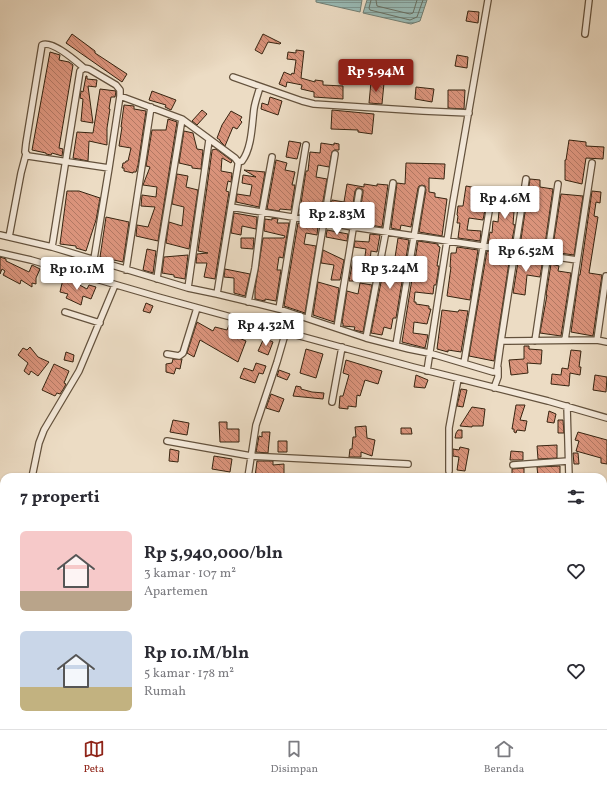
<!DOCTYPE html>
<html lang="id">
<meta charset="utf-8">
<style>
body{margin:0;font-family:Vollkorn,serif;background:#f7f7f7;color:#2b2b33;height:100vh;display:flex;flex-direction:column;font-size:15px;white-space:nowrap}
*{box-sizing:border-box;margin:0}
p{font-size:13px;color:#7c7c81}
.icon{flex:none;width:22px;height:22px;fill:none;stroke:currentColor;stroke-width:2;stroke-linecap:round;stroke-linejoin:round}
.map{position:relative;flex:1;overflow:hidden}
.side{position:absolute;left:0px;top:473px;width:607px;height:256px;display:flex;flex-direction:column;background:#fff;border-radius:12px 12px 0 0;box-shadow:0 1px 3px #0004}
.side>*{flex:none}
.price{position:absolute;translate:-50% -34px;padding:0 9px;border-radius:4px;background:#fff;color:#222;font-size:13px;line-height:26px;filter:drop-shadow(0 1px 2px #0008)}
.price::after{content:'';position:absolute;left:50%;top:24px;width:12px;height:9px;margin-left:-6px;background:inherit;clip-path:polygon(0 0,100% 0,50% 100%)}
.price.active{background:#8f2418;color:#fff}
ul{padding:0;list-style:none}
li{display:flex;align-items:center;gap:12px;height:100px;padding:0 20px}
li span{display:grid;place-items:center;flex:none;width:112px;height:80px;border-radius:6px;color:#555}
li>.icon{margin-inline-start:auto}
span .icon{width:48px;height:48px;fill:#fffc;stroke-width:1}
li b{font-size:17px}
h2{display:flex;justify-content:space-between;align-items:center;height:48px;padding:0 20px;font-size:17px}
.menu{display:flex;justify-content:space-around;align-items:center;height:56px;border-top:1px solid #e1e1e2;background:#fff;font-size:11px;color:#7c7c81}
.menu a{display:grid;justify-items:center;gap:2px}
.menu .active{color:#8f2418}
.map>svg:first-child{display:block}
</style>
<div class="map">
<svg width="607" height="729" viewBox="0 0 607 729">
<defs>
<pattern id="water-rules" width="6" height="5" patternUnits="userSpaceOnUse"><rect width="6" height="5" fill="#99bbb6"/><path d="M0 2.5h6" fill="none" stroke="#7e9893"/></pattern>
<pattern id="building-back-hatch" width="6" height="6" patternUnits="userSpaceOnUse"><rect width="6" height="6" fill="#da937b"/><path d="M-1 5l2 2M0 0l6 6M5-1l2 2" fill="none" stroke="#b27863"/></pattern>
</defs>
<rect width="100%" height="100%" fill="#ecdcc4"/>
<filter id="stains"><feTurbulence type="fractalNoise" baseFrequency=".005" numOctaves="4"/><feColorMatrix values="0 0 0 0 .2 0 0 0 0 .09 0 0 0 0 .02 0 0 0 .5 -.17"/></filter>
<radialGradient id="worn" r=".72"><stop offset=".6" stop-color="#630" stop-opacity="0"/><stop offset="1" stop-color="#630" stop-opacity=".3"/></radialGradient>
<path fill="url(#water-rules)" stroke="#727f74" d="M316,0H362L360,12L316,2Z
M367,0H427L420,21L411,24L363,13Z"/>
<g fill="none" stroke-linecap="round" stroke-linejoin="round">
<path stroke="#687063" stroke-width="1" d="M371,0L369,8L370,10L410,20L417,17L423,0
M376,0L377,6L410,14L413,13L417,0"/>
</g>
<path fill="url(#building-back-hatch)" stroke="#372410" d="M468,11L479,12L478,23L466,21Z
M72,34L95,51V53L127,74L122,82L66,43Z
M263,34L281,43L280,44L268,42L262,54L255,50Z
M296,50L304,51L301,78L315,82V80L323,81V85L343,86V99L314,97V92L301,89L302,85L287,82L286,87L279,84L284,72L291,75L292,73L294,74L296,60L287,59L288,52L296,53Z
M50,52L60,55L59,60L69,62L73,65L59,148L63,149L62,156L52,153L51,155L46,154V153L32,150Z
M457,55L468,57L467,68L455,66Z
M86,76H87V79L97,80L96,87L88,86L93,123L81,121L83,99L80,98L81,91L83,92Z
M371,82L384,83L382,104L369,103Z
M416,87L434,89L432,102L415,99Z
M100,89L116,91L115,97H111L109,109H110L107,128V145L89,141L88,161L73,158L77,132L93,133Z
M448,90H465L464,109L448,108Z
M152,91L176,100L171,110L165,107L166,105L149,100Z
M270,97L282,101L278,115L261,109L262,103L268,105Z
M124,105L134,106V109L146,111L138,165L136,172H133V173L124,171V168H122L123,163H125L126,161H128L131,148L119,146L122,127H121Z
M202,110L207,114L197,125L192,121Z
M332,110L374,114L372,134L358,132V130L331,129Z
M231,111L242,117L240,120L242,122L237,129L233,127L225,146L220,141V140L217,138L222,125Z
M168,119L177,122L158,241L136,236L137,225L148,227L155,207L141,206L142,195L156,197L157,187L143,185L150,167L146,166L152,130H166Z
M184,131L193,133L197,149L203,150L201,169L192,168V166L179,163Z
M569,140L586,142V146L604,147L603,159L586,158L582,184L565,180V160H566Z
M289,141L301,143L297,159L286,157Z
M321,143L334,145V143L339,144V150H334L332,152L329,167L318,165L316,177L327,179L320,217L311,216L312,212L300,210L306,171H308L310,152L320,153Z
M216,149L232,161L231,163L222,158L221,171L232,173L231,182L228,181L226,191L229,192L215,279L204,277L207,263H196L197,254L208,253L198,251L212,151V150Z
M276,160L287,163L285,170L295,172L292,185H295L291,210L280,209L279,211L267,209Z
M406,163L445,164L444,179L429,178V192L435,193V197L447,199L442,236L419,232L426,190L425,186L422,185L419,186L418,188L411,227L401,225L400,230L391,228L397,183L405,184Z
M244,170L265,172L259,207L236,202L237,194L250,196L252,185L242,183L243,175L256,177Z
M177,174L188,176L186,187L198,190L189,249L166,243L169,222L182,226L184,207L172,204Z
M530,179L540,180V187L553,189L544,251L520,247V246Z
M347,184L364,187V184L377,186V184L388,185L382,227L358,223L363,193V190L360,188H357L355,191L350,222L341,220V218L329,216L332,200L344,202Z
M466,186L489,190L483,220L469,218L467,230L481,231L480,241L458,238L460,223H457L458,216L457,215L458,206H463Z
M507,189H520L518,200H515L513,224L515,225L511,245L488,243L490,232L492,233L493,221L498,222L500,201L506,202Z
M67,191H79L100,198L96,220L86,251L76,248V246L60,244Z
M592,191L601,192L600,203L596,202L594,216L598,217L589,273L602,275L593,336L571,332L579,275H580Z
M561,194L583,196L574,255L552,252Z
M234,213L257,217L256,229L242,226L241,235L231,233Z
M106,217L129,222L123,262L100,257Z
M272,218L278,219L277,223H289L283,258L279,257L277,270H281L276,301L265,299V301L255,299V289L263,238H284L285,236L264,231L265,219L272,220Z
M298,223L318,226L317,235L306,233L304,244L316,246L305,313L284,306Z
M327,230L348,234L347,241L326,237Z
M370,234L380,235L377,252L371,251L369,273L363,271L361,281H349L353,260L364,263L366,249L354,247L355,241L369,242Z
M241,238H254L253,249L241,248Z
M398,238L409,240L396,318H393L391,329L384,327L382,335L371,333L385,262L394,264Z
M418,241L438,244V246L440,247L437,266H439L436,285H434L433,294L415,292L414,302H416V304L429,306V309H431L427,324L414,322L413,333L428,335L425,348L402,342Z
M457,247L478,250L470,300L447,296L451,267H450L451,253H456Z
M147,249L156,251L153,273L143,270Z
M323,250L344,260L340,280H331L334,265L321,263Z
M487,251L497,252L496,254L510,256L494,361L469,356Z
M188,255L185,279L174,277V275L162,273L164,257Z
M519,256L543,259L540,277L527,275L525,295L513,293Z
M0,257L6,259V261L29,272L32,265L40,269L36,278V284L32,283V287L21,280L20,284L3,275L5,271L2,269L0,274Z
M551,264L559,266L558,271L571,273L561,336L540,333L547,295H546Z
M225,269L250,274L245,296L234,293V278L224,277Z
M63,279L73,283L74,282L87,289L89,285L96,287L91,299L83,296L81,305L66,298L68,294L60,292Z
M318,282L339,288L334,322L313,315Z
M360,283L372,285L363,332L354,330L355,327L343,326V323H342L347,291L358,294Z
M146,303L153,306L150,313L143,311Z
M442,310L458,312L459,310L468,311L461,352L448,350V352L437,349Z
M197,322L213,331L215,327L227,330L229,325L235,328L232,335L246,341L238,362L200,340L194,357L187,353Z
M264,338L273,342L268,355L258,351Z
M524,346H529V349L542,350L541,364L527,363L528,373L511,375L509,360L524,359Z
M30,347L38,357L49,362L38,376L31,371L29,375L24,371L28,363L18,355L23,348L27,350Z
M306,349L323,354L316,378L300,373Z
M571,350L581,351L579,367H581L580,375L570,373L569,386L551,384L552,374L561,375L562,368L568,369Z
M66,352L74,355L73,362L64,360Z
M173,359H182L180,369L176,368L174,374L166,372V364L172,363Z
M346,360L382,371L378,384L365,380L360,396L357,395L356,407L348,406V409L339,408L340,396H343L349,375L343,373Z
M256,363L266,366L263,374L259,373L255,383L240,378L244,368L253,371Z
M54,364L69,371L64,383L66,384L64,388L60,394L57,393L55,396L42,390Z
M279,370L290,374L287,380L277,376Z
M416,375L428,380L425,388L414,387Z
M595,375L607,377L606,392L593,390Z
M296,386L301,387V389L312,392L324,393L323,399L293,396Z
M461,389L467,390L463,407L457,406Z
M271,394L284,399L279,412L266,408Z
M516,405H525L520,420L527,421L525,431L517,430L516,433L514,432V429H512Z
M472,407L485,409L483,426H472V427L460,426Z
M549,411L556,414L554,423L547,422Z
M173,420L189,423L187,435L170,432Z
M558,420H563L564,433H558Z
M219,422H227V429H239V442H220Z
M366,426L367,438L375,440L372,456L361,452V457H349L350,449H352L353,437H356L355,427Z
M401,428H411L412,434H401Z
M458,430H462V438H455L456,433Z
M262,432H270L268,453L256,452L259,436L262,437Z
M578,432L607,440V464L601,463V458L576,451L579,441L575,440Z
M278,441H287V452H278Z
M557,445V458L538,459L537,446Z
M460,447L469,449L465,471L457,470L459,457L453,456V449L459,450Z
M170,449L179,451L178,462L169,461Z
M511,451L523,452V460H510Z
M573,453H578L579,464H574Z
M214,456L232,459L230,472L212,469Z
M257,461H273V465L284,464V477H255Z
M560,466V477H538L537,467Z
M524,468V477H512V469Z"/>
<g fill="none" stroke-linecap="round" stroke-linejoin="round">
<g stroke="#64523d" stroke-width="8">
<path id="street" d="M585,34L589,0
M84,68C76,61 52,40 42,45L26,143L25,152L28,156L109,168
M233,77L302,101L314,104L423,111L469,113
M238,162L242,161C252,148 252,124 254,109C255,102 258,94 260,87
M0,235L52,247L188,288L217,294L279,309L366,338L409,349L429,353L493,372H496L497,370L501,341L597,340L607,342
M9,237L21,173L26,154
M52,247L80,71L84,68L89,69L116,85L120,90V96
M0,253L31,260L158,297L413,367L548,401L607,418
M126,270L151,107
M91,277L109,168L120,96L182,119L235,158L238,162V165L231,207L353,227L577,260
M157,279L162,241L182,119
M188,288L209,140
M217,294L231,207
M248,302L255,268L262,212L272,157
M279,309L306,145
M65,312L100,323
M308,318L335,154
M337,328L359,192
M366,338L386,231L393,183
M565,340L592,163
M597,340L606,276
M501,341L526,179
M535,341L558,184
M396,345L422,189
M167,354L179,356L183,353L197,308
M464,363L492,193
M427,371L453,202L488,0
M494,388L498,377V368
M332,402L342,347
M567,406L569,477
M167,441L251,456L408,464
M513,465L568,461
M449,471V428L458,379
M32,477L39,443L44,430L79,371L115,285
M248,477L256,425L277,362L286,331
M0,512L1,507
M603,519L607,518
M603,558L607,557
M0,568L4,569
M0,573L4,574
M603,574L607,585
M603,613L607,611
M0,624L4,605
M603,696L607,694
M436,725L438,729
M442,729L451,725"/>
</g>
<use href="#street" stroke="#f3e8d9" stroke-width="5.5"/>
</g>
<rect width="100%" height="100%" filter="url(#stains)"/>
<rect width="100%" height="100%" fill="url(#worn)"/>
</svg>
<b class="price active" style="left:376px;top:93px">Rp 5.94M</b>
<b class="price" style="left:505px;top:220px">Rp 4.6M</b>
<b class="price" style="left:337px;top:236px">Rp 2.83M</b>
<b class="price" style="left:526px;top:273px">Rp 6.52M</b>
<b class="price" style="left:390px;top:290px">Rp 3.24M</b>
<b class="price" style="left:77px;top:291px">Rp 10.1M</b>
<b class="price" style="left:266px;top:347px">Rp 4.32M</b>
<section class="side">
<h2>7 properti<svg class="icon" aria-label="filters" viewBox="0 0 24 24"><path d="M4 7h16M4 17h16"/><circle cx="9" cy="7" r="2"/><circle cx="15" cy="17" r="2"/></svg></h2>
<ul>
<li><span style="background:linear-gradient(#f6c9c9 75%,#b9a48a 0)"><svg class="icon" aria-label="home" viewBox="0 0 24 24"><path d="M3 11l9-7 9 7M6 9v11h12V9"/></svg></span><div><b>Rp 5,940,000/bln</b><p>3 kamar · 107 m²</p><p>Apartemen</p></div><svg class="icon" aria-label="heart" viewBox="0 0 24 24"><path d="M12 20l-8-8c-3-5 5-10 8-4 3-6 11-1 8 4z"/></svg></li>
<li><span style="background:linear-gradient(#c9d6e8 70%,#c2b280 0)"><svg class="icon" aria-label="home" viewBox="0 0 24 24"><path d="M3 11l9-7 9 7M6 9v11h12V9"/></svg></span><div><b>Rp 10.1M/bln</b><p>5 kamar · 178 m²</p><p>Rumah</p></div><svg class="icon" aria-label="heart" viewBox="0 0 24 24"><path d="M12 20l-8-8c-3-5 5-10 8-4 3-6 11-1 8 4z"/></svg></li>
</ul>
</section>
</div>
<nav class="menu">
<a class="active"><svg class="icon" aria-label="map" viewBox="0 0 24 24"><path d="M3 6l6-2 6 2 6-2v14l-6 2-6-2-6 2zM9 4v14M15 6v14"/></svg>Peta</a>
<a><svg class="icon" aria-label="saved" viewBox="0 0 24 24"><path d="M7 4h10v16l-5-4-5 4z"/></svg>Disimpan</a>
<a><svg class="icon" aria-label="home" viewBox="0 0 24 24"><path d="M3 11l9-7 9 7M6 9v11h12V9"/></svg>Beranda</a>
</nav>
